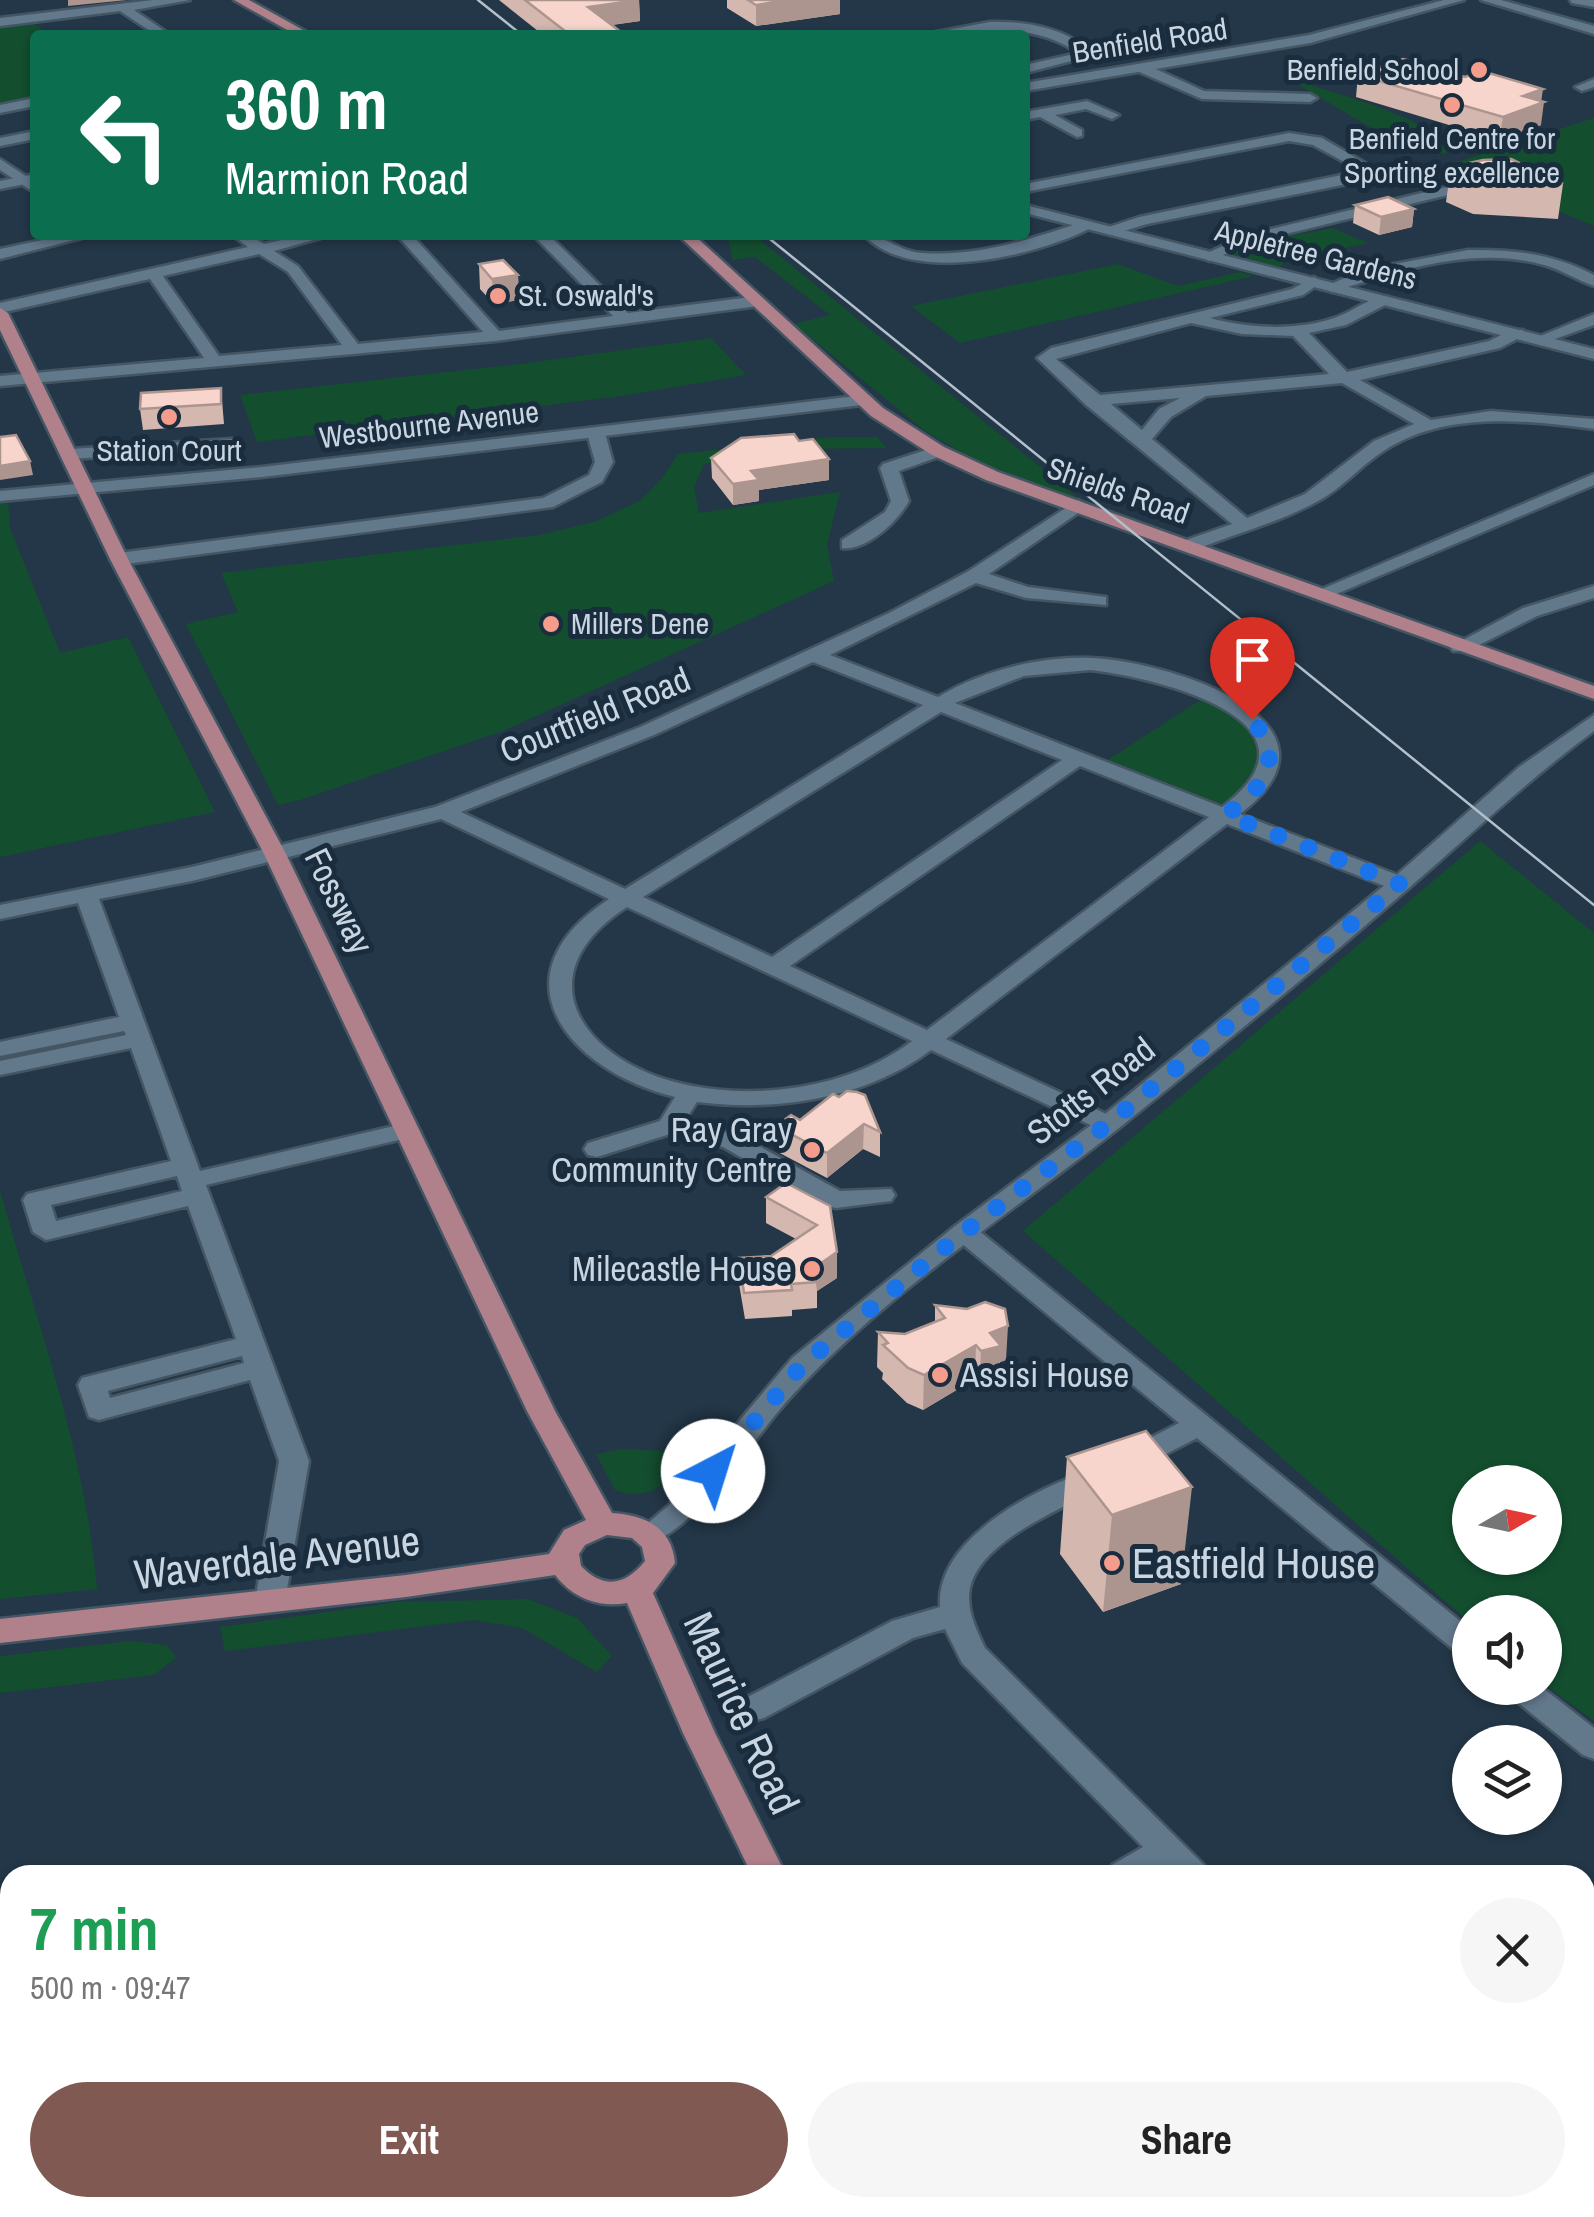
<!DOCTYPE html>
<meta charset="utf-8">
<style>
body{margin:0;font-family:"Archivo Narrow",sans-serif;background:#f6f6f6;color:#222;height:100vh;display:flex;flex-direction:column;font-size:38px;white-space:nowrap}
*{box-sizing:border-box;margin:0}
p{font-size:32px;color:#767676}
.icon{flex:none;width:55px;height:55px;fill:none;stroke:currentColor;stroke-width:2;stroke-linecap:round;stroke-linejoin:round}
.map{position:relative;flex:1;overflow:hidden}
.details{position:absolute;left:0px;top:1865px;width:1595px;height:352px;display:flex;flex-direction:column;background:#fff;border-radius:30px 30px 0 0;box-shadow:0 2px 8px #0004}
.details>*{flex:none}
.guide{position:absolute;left:30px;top:30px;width:1000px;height:210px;border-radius:10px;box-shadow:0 2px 8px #0004;background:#0b6e4f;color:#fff;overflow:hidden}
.needle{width:65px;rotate:81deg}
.buttons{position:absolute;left:1452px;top:1465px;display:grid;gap:20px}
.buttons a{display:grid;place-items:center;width:110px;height:110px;border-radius:50%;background:#fff;box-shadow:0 2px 8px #0004;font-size:50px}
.pin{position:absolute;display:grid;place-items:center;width:85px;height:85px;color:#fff;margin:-102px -42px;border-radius:50% 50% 50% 0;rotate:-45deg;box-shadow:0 0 10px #0007}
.pin .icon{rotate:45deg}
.me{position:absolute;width:110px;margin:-55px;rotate:40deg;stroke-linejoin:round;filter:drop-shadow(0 0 8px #0008)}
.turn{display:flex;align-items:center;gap:35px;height:210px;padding:0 30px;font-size:45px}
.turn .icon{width:130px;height:130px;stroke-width:2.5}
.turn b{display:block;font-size:70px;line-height:85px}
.round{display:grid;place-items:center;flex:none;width:105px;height:105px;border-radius:52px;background:#f6f6f6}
.head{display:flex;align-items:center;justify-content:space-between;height:170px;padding:0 30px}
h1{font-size:60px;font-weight:800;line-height:75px;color:#1e9e55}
.action{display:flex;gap:20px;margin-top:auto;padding:20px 30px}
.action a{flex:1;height:115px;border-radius:60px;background:#805952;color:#fff;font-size:40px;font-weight:800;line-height:115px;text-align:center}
.action a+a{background:#f6f6f6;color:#222}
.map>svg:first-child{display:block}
.green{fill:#134e2f;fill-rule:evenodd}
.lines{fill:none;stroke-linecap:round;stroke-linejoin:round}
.minor-casing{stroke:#445563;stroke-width:5}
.tertiary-casing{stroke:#445563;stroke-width:5}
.primary-casing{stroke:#445563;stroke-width:5}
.minor{fill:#62788b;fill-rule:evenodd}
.tertiary{fill:#62788b;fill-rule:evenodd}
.primary{fill:#b0808b;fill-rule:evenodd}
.tram{stroke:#b3c0cc;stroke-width:2.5}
.wall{fill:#d4b7af}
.shaded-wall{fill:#ad958f}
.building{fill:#f7d5cc;stroke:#ad958f;stroke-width:2.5}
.route{stroke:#1a73e8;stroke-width:18;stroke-dasharray:0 32.4}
.poi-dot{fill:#f49d8d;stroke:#192d3e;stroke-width:4}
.labels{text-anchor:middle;stroke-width:10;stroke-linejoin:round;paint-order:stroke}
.far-street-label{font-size:30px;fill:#c9d5e0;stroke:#192d3e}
.far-poi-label{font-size:30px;fill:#c9d5e0;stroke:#192d3e}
.street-label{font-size:35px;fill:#c9d5e0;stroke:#192d3e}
.poi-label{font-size:35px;fill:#c9d5e0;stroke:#192d3e;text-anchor:end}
.near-street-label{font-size:42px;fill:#c9d5e0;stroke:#192d3e}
.near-poi-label{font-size:42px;fill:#c9d5e0;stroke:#192d3e;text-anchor:start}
</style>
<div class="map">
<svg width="1594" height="2217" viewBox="0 0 1594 2217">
<rect width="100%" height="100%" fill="#233748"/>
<path class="green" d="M26 19 51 35H35V101L0 108V23Z
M1302 82C1340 95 1434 119 1453 152 1413 161 1333 103 1295 83Z
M1594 118V226L1447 165Z
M1332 228 1368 243 1288 261 1279 267 1227 254C1259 235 1297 236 1332 228Z
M715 235H754L1081 500 977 461 925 431 794 324 830 315 755 257 733 260 727 236Z
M1118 264 1178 286 1240 272 1254 276 960 343 911 306Z
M711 338 746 375 620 396 257 442 240 395 520 364Z
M831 437H877L887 448 801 449 704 464 694 487 699 513 840 492 827 545 834 581 503 731 300 800 278 805 186 624 238 612 221 573 539 535 597 521 641 500 662 478 678 454Z
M8 500 10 528 60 653 128 637 215 812 0 857V501Z
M1205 697C1222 706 1238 714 1249 729 1269 757 1252 806 1214 803 1186 801 1131 774 1103 763Z
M1480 841 1594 933V1721L1545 1685V1612H1470V1623L1023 1231ZM1470 1482H1545V1558H1470Z
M0 1190C36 1321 86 1453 97 1589L0 1599Z
M624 1449 665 1451 690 1458C667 1483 651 1502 615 1490L596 1454Z
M528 1599 577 1618 612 1656 597 1672 522 1628 473 1620 225 1651 220 1627 397 1602Z
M131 1641 167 1645 176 1658 154 1675 0 1693V1656Z
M0 2049 10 2052V2208H83L80 2217H0Z
M496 2208H615L618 2217H498Z"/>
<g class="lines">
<g class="minor-casing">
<path id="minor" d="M153 0H190L134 10 171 35H156L120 11 0 26V18Z
M1481 0H1501L1594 26V34Z
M1570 0H1594V7L1572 3Z
M990 22C1029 21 1067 28 1095 55L1025 73V65L1078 53C1027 18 977 35 920 35Z
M1137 65H1147L1204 91 1310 94 1317 98 1310 102 1202 99 1137 71Z
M1594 79V87L1582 91 1575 87Z
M35 98V106L0 113V105Z
M1087 101 1119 115 1112 119 1086 109 1055 115 1082 130V136L1077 137 1040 117 1025 120V112Z
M35 131V139L0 146V138Z
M1289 133 1322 138 1377 170 1362 181 1147 224 1111 235 1104 231 1106 228 1139 217 1361 171 1313 145 1289 141 1025 192V184Z
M0 159 35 182V193L0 170Z
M1472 181 1477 182V188L1256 241 1209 261 1201 256 1246 235Z
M1086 221 1093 225 1091 228C1036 256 911 286 864 235 886 235 899 252 923 253 980 257 1033 238 1086 221Z
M232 235H249L264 244 304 235H331L274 251 298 266 358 344 483 332 397 235H412L499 331 613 316 533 235H549L628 313 758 296 766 301 758 306 495 341 0 386V376L204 358 150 279 0 313V303L248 247ZM259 254 288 272 342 345 219 356 163 276Z
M1468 250C1513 249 1554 254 1594 275V286C1577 280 1562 270 1544 265 1473 245 1399 271 1332 292L1324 287 1363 270Z
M1314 277 1322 282 1303 295 1210 318C1250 329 1298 331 1337 317 1354 311 1372 295 1389 297V303L1346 325 1309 333 1347 372 1489 341 1511 330H1523V336L1500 348 1360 380 1431 420 1491 411 1594 419V429C1526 420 1445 411 1385 450 1361 465 1343 488 1318 501 1280 522 1237 533 1197 549H1183V541L1232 524 1086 405 1037 358 1051 348 1292 289ZM1191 323 1242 334 1293 336 1329 374 1100 395 1056 359ZM1342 383 1414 424 1374 441 1305 494 1247 518 1152 439 1171 417 1206 396ZM1180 398 1159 409 1142 430 1111 404Z
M1594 314V325L1541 344 1533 339Z
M596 428 605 433 613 462 602 482 553 507 119 565 110 559 119 553 543 498 589 475 595 462 587 433Z
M232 439 238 440V448L70 459 61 454 70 449Z
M938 446 947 451 944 455 899 471 909 501C898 521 867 551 842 548V540L885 512 891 501 880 468 883 464Z
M1594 474V485L1327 598H1313L1310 594Z
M1078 500 1087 505 1084 509 989 574 1028 587 1106 597V605L1026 598 976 583 830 655 938 697C983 670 1040 656 1092 658 1167 661 1362 721 1240 814L1408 879 1411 884 1408 889H1392L1227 824 946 1039 1117 1119 1121 1124 1117 1129H1099L931 1050C866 1099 775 1112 697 1102L684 1122 741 1136 840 1191 891 1189 895 1195 891 1201 836 1208 827 1206 723 1147 670 1134 597 1157 588 1155 584 1149 588 1143 660 1121 675 1097C568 1071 490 976 609 899L441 819 192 881 99 899 200 1171 407 1123 420 1131 416 1136 206 1185 309 1461 285 1601 281 1609 270 1612 259 1609 255 1601 279 1461 250 1380 99 1420 89 1417 78 1385 82 1378 236 1339 188 1206 46 1240 33 1232 23 1200 27 1194 171 1161 131 1048 0 1075V1061L126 1035 124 1031 0 1056V1042L119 1017 78 903 0 919V905L192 867 435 807 640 727 889 613 967 572ZM813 662 923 705 625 889 461 812 654 735ZM1090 670C1155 677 1337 721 1222 807L955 703 1024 676ZM941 712 1062 760 772 957 643 897ZM1080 766 1209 817 927 1030 790 966ZM627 907 912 1041C850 1088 758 1101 683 1084 584 1062 521 976 627 907ZM177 1176 182 1191 56 1221 51 1205ZM242 1356 244 1363 110 1398 108 1391Z
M1594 586V598L1537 616 1467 651H1453L1450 647 1523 608Z
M964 1224 973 1226 1470 1629V1658L1459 1654 1197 1438 1139 1468H1119L1114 1461 1119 1454 1179 1423 955 1238 951 1232Z
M1094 1470 1104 1473 1109 1480 1104 1487C1064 1508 981 1539 970 1588 966 1609 976 1629 985 1648L1204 1865 1209 1875H1170L1163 1868 1152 1875H1107L1112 1865 1143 1847 962 1663 945 1629 913 1638 764 1718 753 1721 742 1718 737 1709 742 1700 892 1621 940 1607C935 1539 1037 1486 1094 1470Z
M1506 1688H1543L1594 1728V1759L1583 1755 1511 1697Z
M1594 1922V1951L1585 1954V1925Z
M1585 2200 1589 2208 1585 2217H1407L1403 2208H1585Z"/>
</g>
<g class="tertiary-casing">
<path id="tertiary" d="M1444 0H1464L1310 43 1025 91V83L1309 35Z
M35 174V182L0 189V181Z
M1025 205 1594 349V359L1025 213Z
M66 235H93L0 259V249Z
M864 395 870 396V404L262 477 0 501V491L262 467Z
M1594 715V731C1529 779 1471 834 1410 887 1315 970 1217 1049 1119 1128 1007 1217 868 1304 777 1413 753 1442 677 1553 639 1542L635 1534 668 1506 792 1358 955 1226 1099 1119 1392 879 1519 767Z"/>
</g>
<g class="primary-casing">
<path id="primary" d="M234 0H249L312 35H296Z
M678 235H694L883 408 944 447 998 472 1594 686V699L986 480 932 455 871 416Z
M0 308 8 313 128 559 286 854 555 1411 612 1513C644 1515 672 1527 675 1563L653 1593 715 1733 786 1875H752L683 1733 627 1603C598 1608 573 1598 555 1575L406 1597 0 1643V1619L406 1575 549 1554 564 1530 586 1520 527 1411 264 854 110 559 0 330ZM607 1535 632 1538 642 1547 645 1561C626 1585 604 1590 581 1566L579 1554 585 1545Z
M913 2208H952L956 2217H917Z"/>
</g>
<use href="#minor" class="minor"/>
<use href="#tertiary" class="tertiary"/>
<use href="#primary" class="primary"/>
<path class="tram" d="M478 0 522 35
M765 235 1594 905"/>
</g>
<path class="wall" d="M499 0H639L640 21 612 25 625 35H543Z
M727 0H840V14L756 26 727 8Z
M1358 75 1541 101V125L1499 140 1356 97Z
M1451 167 1563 184 1558 219 1473 214 1446 202Z
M1355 205 1414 209 1412 227 1379 235 1353 223Z
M479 264 518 275 519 300 494 304 480 289Z
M221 388 224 424 143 430 140 409Z
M799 441 829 459V480L759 490V501L733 505 712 478 711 458Z
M833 1094 880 1132V1157L863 1149 827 1178 776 1151V1126L800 1120Z
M766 1197 830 1206 837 1278 817 1291V1308L792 1310V1316L745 1319 739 1284V1258L771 1256 796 1239 766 1223Z
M935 1305 1006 1360 1000 1362 999 1380 979 1385 975 1379 923 1410 907 1403 882 1379 883 1373 877 1367 878 1332 905 1334 935 1322Z
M1067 1457 1181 1584 1103 1612 1060 1554Z"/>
<path class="shaded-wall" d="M68 0H127L68 6Z
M639 0 640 21 589 28 588 7Z
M789 0H840V14L756 26V5Z
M1543 89 1541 103 1544 102 1541 125 1499 140 1503 117 1523 96Z
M1414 209 1412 227 1379 235 1381 217Z
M518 275 519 300 494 304 492 279Z
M829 459V480L759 490V501L733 505V484L751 471Z
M30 461 33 475 0 480V466Z
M864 1124 863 1149 827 1178V1153Z
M837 1252V1278L817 1291 814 1268Z
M1008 1326 1006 1360 1000 1362 999 1380 979 1385 981 1351 990 1333Z
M976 1345 975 1379 923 1410 924 1375Z
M1192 1487 1181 1584 1103 1612 1112 1515Z"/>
<path class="building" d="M525 0H639L588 7 625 35H570Z
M748 0H789L756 5Z
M1403 59 1465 77 1482 71 1543 89 1523 96 1544 102 1503 117 1358 75Z
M1511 159 1563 184 1478 179 1451 167 1483 160Z
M1388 197 1414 209 1381 217 1355 205Z
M503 260 518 275 492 279 479 264Z
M221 388V404L140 409 141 393Z
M794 434 799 441 813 439 829 459 751 471 759 480 733 484 711 458 741 438Z
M16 435 30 461 0 466V437Z
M847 1091 857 1092 865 1095 880 1132 864 1124 827 1153 776 1126 791 1115 800 1120 833 1094 839 1097Z
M786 1183 830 1206 837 1252 814 1268 817 1282 791 1284 792 1290 744 1293 739 1258 771 1256 817 1225 766 1197Z
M985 1302 1005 1309 1008 1326 990 1333 1001 1346 981 1351 976 1345 924 1375 908 1368 883 1345 888 1343 878 1332 905 1334 945 1318 935 1305 967 1309Z
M1146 1431 1192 1487 1112 1515 1067 1457Z"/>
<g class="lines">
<path class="route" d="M713 1471 802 1365 964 1232 1108 1124 1400 884 1226 815C1263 786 1287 764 1252 719"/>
</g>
<g class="poi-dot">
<circle cx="1479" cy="70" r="10"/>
<circle cx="1452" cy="105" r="10"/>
<circle cx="498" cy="296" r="10"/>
<circle cx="169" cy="417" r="10"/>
<circle cx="551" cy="624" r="10"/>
<circle cx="812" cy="1150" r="10"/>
<circle cx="812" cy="1269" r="10"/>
<circle cx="940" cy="1375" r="10"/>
<circle cx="1112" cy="1563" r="10"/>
</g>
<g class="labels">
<g class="far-street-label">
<text transform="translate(1150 41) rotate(-9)" y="10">Benfield Road</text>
<text transform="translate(1316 255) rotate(14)" y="10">Appletree Gardens</text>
<text transform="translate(429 425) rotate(-7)" y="10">Westbourne Avenue</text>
<text transform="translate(1118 491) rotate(19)" y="10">Shields Road</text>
</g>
<g class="far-poi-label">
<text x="1459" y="80" text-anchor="end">Benfield School</text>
<text x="1452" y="149">Benfield Centre for<tspan x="1452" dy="34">Sporting excellence</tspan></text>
<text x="518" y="306" text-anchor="start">St. Oswald's</text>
<text x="169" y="461">Station Court</text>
<text x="571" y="634" text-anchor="start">Millers Dene</text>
</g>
<g class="street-label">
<text transform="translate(595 715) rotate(-22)" y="12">Courtfield Road</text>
<text transform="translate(339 901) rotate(64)" y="12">Fossway</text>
<text transform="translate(1091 1091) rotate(-38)" y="12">Stotts Road</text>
</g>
<g class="poi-label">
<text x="792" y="1142">Ray Gray<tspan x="792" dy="40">Community Centre</tspan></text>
<text x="792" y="1281">Milecastle House</text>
<text x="960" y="1387" text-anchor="start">Assisi House</text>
</g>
<g class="near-street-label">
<text transform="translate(277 1557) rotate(-7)" y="15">Waverdale Avenue</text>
<text transform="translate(742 1713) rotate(65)" y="15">Maurice Road</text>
</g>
<g class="near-poi-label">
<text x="1132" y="1578">Eastfield House</text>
</g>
</g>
</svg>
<div class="buttons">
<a><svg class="needle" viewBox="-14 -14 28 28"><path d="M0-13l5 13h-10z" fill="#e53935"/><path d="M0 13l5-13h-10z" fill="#767676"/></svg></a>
<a><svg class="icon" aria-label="sound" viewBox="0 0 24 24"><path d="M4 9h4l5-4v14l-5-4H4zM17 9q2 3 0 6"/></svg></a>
<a><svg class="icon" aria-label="layers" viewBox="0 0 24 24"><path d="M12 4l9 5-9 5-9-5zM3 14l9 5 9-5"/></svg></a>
</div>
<div class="pin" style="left:1252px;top:719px;background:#d93025"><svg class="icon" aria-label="arrive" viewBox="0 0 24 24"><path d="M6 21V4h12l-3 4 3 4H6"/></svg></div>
<svg class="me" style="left:713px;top:1471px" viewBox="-20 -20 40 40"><circle r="19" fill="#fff"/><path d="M0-13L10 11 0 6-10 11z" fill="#1a73e8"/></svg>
<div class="guide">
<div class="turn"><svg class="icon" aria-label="left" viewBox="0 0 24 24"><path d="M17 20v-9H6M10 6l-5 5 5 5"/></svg><div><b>360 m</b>Marmion Road</div></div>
</div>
<section class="details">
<div class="head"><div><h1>7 min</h1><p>500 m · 09:47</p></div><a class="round"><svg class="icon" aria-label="close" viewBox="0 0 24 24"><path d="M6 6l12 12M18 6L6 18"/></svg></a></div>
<div class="action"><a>Exit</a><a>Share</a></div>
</section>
</div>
